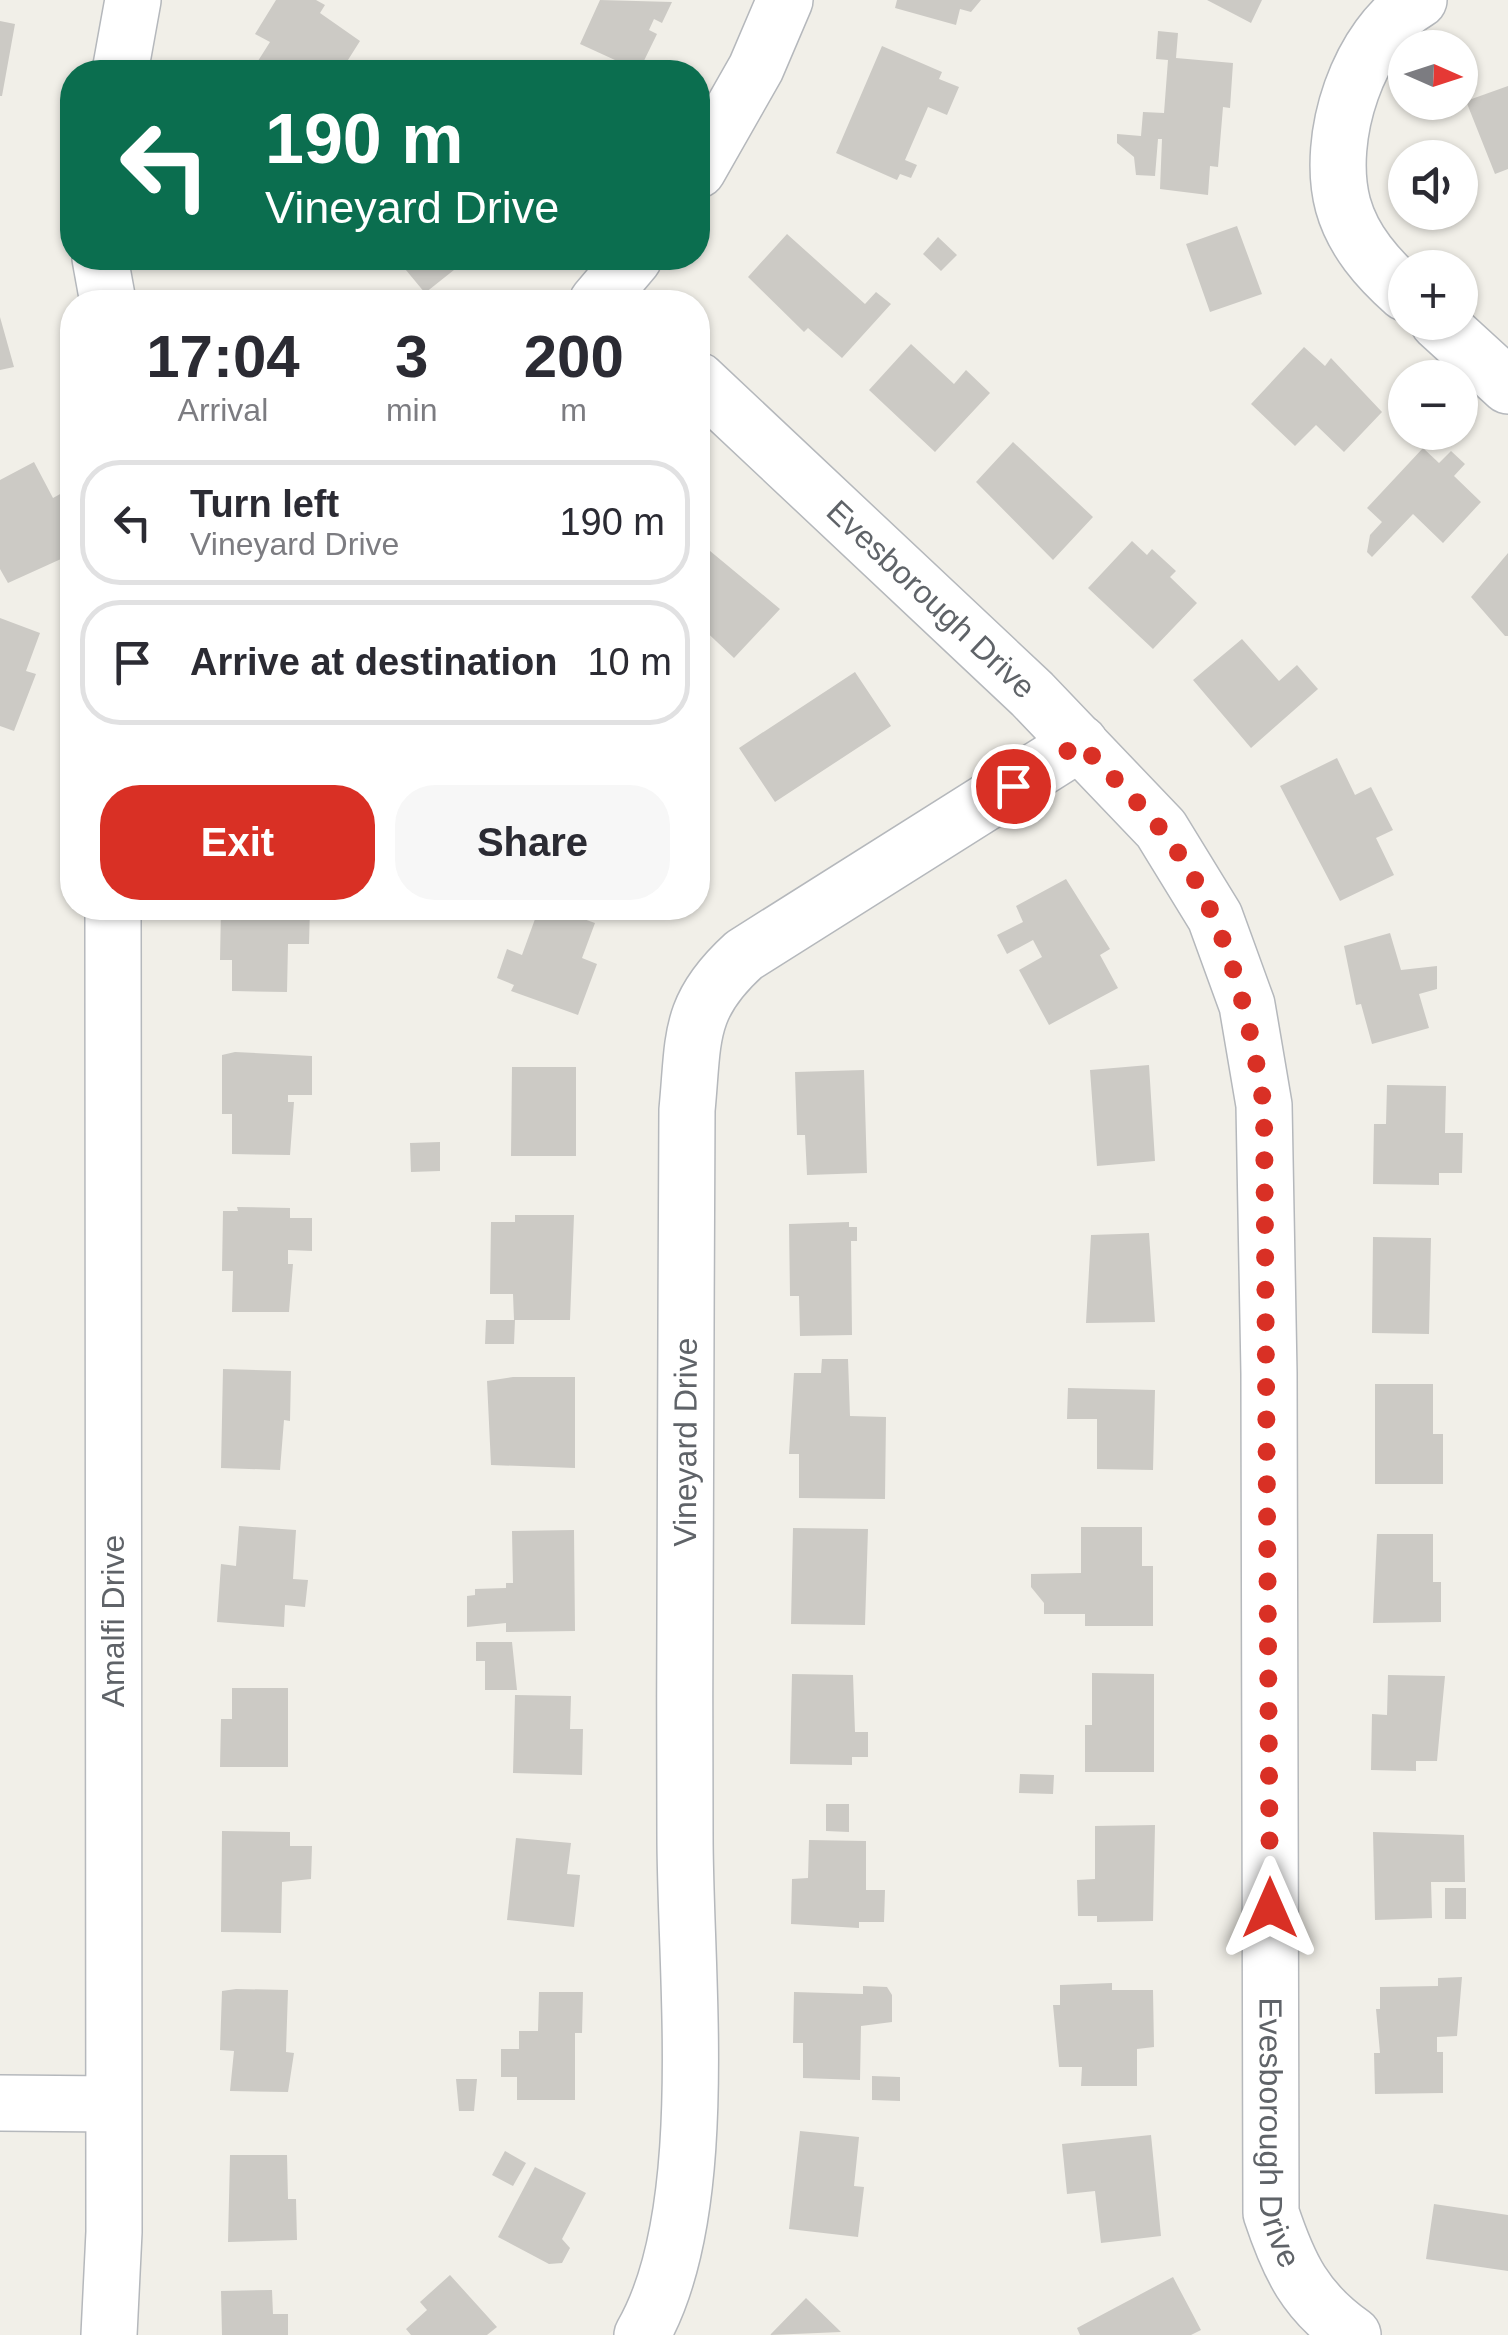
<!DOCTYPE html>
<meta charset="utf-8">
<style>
body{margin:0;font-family:Helvetica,sans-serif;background:#f7f7f7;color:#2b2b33;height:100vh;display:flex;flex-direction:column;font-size:38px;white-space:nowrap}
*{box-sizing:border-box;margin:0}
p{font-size:32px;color:#7c7c81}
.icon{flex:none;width:55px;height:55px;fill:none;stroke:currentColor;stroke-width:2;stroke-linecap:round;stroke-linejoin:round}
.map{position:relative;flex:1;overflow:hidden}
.panel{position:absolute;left:60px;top:290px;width:650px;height:630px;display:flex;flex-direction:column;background:#fff;border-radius:40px;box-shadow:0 2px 8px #0004}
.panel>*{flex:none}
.hud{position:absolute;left:60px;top:60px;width:650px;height:210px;border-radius:40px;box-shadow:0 2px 8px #0004;background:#0b6e4f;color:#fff;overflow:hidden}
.needle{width:65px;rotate:93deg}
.controls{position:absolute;left:1388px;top:30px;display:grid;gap:20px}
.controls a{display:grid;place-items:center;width:90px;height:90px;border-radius:50%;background:#fff;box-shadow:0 2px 8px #0004;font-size:50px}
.pin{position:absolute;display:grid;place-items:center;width:85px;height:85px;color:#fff;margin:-42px;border:5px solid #fff;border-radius:50%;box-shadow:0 2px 10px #0007}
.me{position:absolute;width:110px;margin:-55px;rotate:0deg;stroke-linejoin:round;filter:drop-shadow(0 0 8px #0008)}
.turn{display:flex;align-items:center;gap:35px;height:210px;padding:0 40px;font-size:45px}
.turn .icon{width:130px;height:130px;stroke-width:2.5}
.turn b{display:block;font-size:70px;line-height:85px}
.eta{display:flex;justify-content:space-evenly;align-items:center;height:170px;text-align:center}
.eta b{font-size:60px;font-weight:700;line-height:70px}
.button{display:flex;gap:20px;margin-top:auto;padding:20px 40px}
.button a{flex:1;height:115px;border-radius:40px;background:#d93025;color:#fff;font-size:40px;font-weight:700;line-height:115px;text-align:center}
.button a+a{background:#f7f7f7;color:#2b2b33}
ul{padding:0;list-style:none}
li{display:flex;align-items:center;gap:30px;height:125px;margin:0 20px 15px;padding:0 20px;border:5px solid #e1e1e2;border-radius:40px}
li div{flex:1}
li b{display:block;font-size:38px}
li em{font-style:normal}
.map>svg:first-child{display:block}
.building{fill:#cccac5}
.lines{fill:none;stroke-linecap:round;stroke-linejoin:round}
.minor-casing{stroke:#b5b8bc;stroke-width:58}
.minor{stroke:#fff;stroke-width:55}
.route{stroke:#d93025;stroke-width:18;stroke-dasharray:0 32.4}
.labels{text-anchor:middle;stroke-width:8;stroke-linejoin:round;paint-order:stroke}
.street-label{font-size:32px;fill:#5f6368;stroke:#fff}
</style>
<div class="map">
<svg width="1508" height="2335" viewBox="0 0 1508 2335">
<rect width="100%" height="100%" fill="#f1efe8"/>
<path class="building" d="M276 0H316L325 5 320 13 360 41 341 71 325 61 318 72H251L270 42 255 34Z
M600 0 672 2 662 23 654 19 649 30 657 34 639 71 580 44Z
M897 0H981L971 12 960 9 956 25 895 8Z
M1207 0H1262L1251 23Z
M0 21 15 24 2 96H0Z
M1158 31 1178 33 1176 58 1233 63 1230 108 1223 107 1218 167 1210 166 1208 195 1160 189 1162 139H1158L1155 176 1136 175 1134 157 1117 143V134L1141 136 1143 112 1164 113 1168 60 1156 59Z
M882 46 942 72 939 79 959 87 947 115 928 107 905 160 917 165 911 178 900 174 897 180 836 153Z
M1508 86V169L1495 174 1466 101Z
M1237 226 1262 294 1210 312 1186 244Z
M787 234 865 304 876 292 891 304 842 358 808 328 804 332 748 277Z
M938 237 957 255 941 271 923 254Z
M396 258H469L425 293Z
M0 317 14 367 0 370Z
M911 344 954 384 966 370 990 393 935 452 869 390Z
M1304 347 1325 366 1331 358 1382 412 1344 452 1316 425 1295 446 1251 404Z
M1013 442 1093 517 1053 560 976 482Z
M1423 448 1439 463 1451 451 1465 464 1454 476 1481 502 1443 543 1413 514 1372 557 1367 552 1370 535 1382 522 1367 508Z
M34 462 53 498 62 493 72 513V554L8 583 0 569V480Z
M698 541 780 609 734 658 698 624Z
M1132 541 1147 555 1152 549 1176 571 1170 577 1197 603 1153 649 1088 588Z
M1508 553V636H1505L1471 597Z
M0 618 40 633 26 671 36 674 14 731 0 726Z
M1242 639 1279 681 1297 665 1318 689 1251 748 1193 680Z
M855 672 891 726 775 802 739 748Z
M1337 758 1355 795 1371 787 1393 830 1376 838 1394 875 1340 901 1280 786Z
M1066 879 1110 949 1100 955 1118 988 1049 1025 1019 970 1042 957 1033 940 1007 954 997 935 1023 922 1016 906Z
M221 908H310L309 944H288L287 992 232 991V960H220Z
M539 908H553L595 923 582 958 597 964 578 1015 511 991 514 985 497 978 507 949 522 955Z
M1390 933 1401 970 1437 966V989L1419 994 1429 1028 1372 1044 1361 1004 1356 1005 1344 946Z
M235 1052 312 1056V1095H288V1102H294L290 1155 232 1154V1114H222V1055Z
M1149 1065 1155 1161 1097 1166 1090 1070Z
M512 1067H576V1156H511Z
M864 1070 867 1173 807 1175 805 1135H797L795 1072Z
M1387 1085 1446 1086 1445 1133H1463L1462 1173H1439V1185L1373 1184 1374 1124H1386Z
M440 1142V1171L411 1172 410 1143Z
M237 1207 290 1208V1218H312V1251L288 1250V1264H293L289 1312H232L233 1271H222L223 1211H238Z
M515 1215H574L570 1320H514L513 1294H490L491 1222H515Z
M849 1222V1227H857V1241H851L852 1335 800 1336 799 1296H790L789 1224Z
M1149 1233 1155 1322 1086 1323 1091 1235Z
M1373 1237 1431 1238 1429 1334 1372 1333Z
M486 1320H515L514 1344H485Z
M822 1359H848L850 1416 886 1417 885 1499 799 1498V1454H789L794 1373H821Z
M223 1369 291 1371 290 1421 284 1420 280 1470 221 1468Z
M513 1377H575V1468L491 1465 487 1381Z
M1375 1384H1433V1434H1443V1484H1375Z
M1068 1388 1155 1390 1153 1470 1097 1469V1419H1067Z
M239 1526 296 1530 293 1579 308 1580 305 1607 285 1605 284 1627 217 1622 221 1564 236 1566Z
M1081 1527H1142V1566H1153V1626H1085V1614H1044V1603L1031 1587V1574L1081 1573Z
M793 1528 868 1529 865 1625 791 1624Z
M574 1530 575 1631 506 1632V1623L467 1627V1596L475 1595V1589L506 1588V1583H513L512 1531Z
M1377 1534H1433V1582H1441V1622L1373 1623Z
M476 1642H512L517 1690H485V1661H476Z
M1092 1673 1154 1674V1772H1085V1725H1092Z
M792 1674 853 1675 855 1732H868V1757H852V1765L790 1764Z
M1388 1675 1445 1676 1437 1761H1416V1771L1371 1770 1372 1714 1387 1715Z
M232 1688H288V1767H220L221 1719H232Z
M515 1695 571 1696 570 1729H583L582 1775 513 1773Z
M1020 1774 1054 1775 1053 1794 1019 1793Z
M826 1804H849V1832L826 1831Z
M1155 1825 1153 1921 1097 1922V1916H1078L1077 1880 1095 1879V1826Z
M222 1831 290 1832V1846H312L311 1879 282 1882 281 1933 221 1932Z
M1373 1832 1464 1835 1465 1882H1431L1432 1918 1375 1920Z
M516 1838 571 1843 567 1874 580 1875 574 1927 507 1920Z
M809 1840 866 1841V1890H885L884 1922H859V1928L791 1924 792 1879 808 1878Z
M1445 1888H1466V1919H1445Z
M1462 1977 1457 2036 1437 2037V2052H1443V2093L1375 2094 1374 2053H1380L1376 2009H1380V1987L1438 1986V1978Z
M1112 1983V1990H1153L1154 2047 1137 2049V2086H1081L1082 2067H1059L1053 2005H1060V1985Z
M863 1986 887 1987 892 1995V2022L861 2026 860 2080 803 2078V2043H793L794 1992 863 1994Z
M236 1989 288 1990 286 2052 294 2053 288 2092 230 2091 234 2051 220 2050 222 1991Z
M539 1992H583L582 2033H575V2100H517V2077H501V2049H519V2031H538Z
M872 2076 900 2077V2101L872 2100Z
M456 2079H477L474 2111H459Z
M800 2131 859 2137 854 2186 864 2187 858 2237 789 2229Z
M1151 2135 1161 2236 1101 2243 1095 2191 1067 2194 1062 2144Z
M505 2151 526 2163 513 2186 492 2175Z
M230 2155H287L288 2199H296L297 2240 228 2242Z
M535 2167 586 2193 562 2239 570 2248 562 2263 549 2264 498 2237Z
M1434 2204 1508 2215V2271L1426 2259Z
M450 2275 497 2327 487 2335H411L406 2329 427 2310 420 2302Z
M1173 2277 1201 2330 1191 2335H1080L1077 2328Z
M272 2290 273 2314H288V2335H222L221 2291Z
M806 2298 841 2332 770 2335Z"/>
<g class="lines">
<g class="minor-casing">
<g id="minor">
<path d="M120 72 133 0"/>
<path d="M698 170 756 68 785 0"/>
<path d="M100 258 108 302"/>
<path d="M1405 293C1378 269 1353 241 1343 205 1325 138 1358 35 1419 0"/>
<path d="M597 302 634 258"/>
<path d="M1438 322 1508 386"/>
<path id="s1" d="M698 380 1032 694 1161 829 1215 917 1247 1005 1264 1105 1269 1373 1271 2213C1289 2267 1305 2301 1353 2335"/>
<path d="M0 2103 113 2104"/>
<path d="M109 2335 114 2232 113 908"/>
<path id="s2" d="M642 2335C713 2212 685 1977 685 1836 684 1594 686 1352 687 1110 694 1038 687 1007 744 955L1080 743"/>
</g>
</g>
<use href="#minor" class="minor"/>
</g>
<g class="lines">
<path class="route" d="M1013 786 1080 743C1106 771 1135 798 1159 827 1225 908 1247 1006 1264 1106L1270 1908"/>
</g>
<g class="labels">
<g class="street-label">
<text dy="11" stroke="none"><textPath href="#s1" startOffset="320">Evesborough Drive</textPath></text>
<text dy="11" stroke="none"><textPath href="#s2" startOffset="900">Vineyard Drive</textPath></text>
<text transform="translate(113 1621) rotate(-90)" y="11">Amalfi Drive</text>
<text dy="11" stroke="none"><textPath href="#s1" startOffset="1972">Evesborough Drive</textPath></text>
</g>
</g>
</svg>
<div class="controls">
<a><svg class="needle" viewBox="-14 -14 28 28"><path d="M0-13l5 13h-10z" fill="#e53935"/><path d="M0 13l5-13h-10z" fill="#7c7c81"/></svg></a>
<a><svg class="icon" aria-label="sound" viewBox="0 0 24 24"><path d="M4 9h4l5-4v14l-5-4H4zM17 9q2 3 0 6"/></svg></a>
<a>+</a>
<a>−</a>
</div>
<div class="pin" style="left:1013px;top:786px;background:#d93025"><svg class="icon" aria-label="arrive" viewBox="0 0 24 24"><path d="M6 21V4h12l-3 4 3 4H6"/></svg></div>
<svg class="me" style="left:1270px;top:1908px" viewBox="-20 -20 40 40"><path d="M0-17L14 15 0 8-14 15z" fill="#d93025" stroke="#fff" stroke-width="4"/></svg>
<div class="hud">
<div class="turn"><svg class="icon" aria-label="left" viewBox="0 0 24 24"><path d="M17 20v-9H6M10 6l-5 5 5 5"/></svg><div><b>190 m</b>Vineyard Drive</div></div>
</div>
<section class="panel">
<div class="eta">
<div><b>17:04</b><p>Arrival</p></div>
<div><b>3</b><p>min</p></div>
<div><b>200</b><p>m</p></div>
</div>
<ul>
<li><svg class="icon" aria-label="left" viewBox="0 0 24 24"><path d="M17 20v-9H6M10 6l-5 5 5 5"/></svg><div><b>Turn left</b><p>Vineyard Drive</p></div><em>190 m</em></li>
<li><svg class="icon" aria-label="arrive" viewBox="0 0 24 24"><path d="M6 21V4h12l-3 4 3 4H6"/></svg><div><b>Arrive at destination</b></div><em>10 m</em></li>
</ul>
<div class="button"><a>Exit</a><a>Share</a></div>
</section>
</div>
